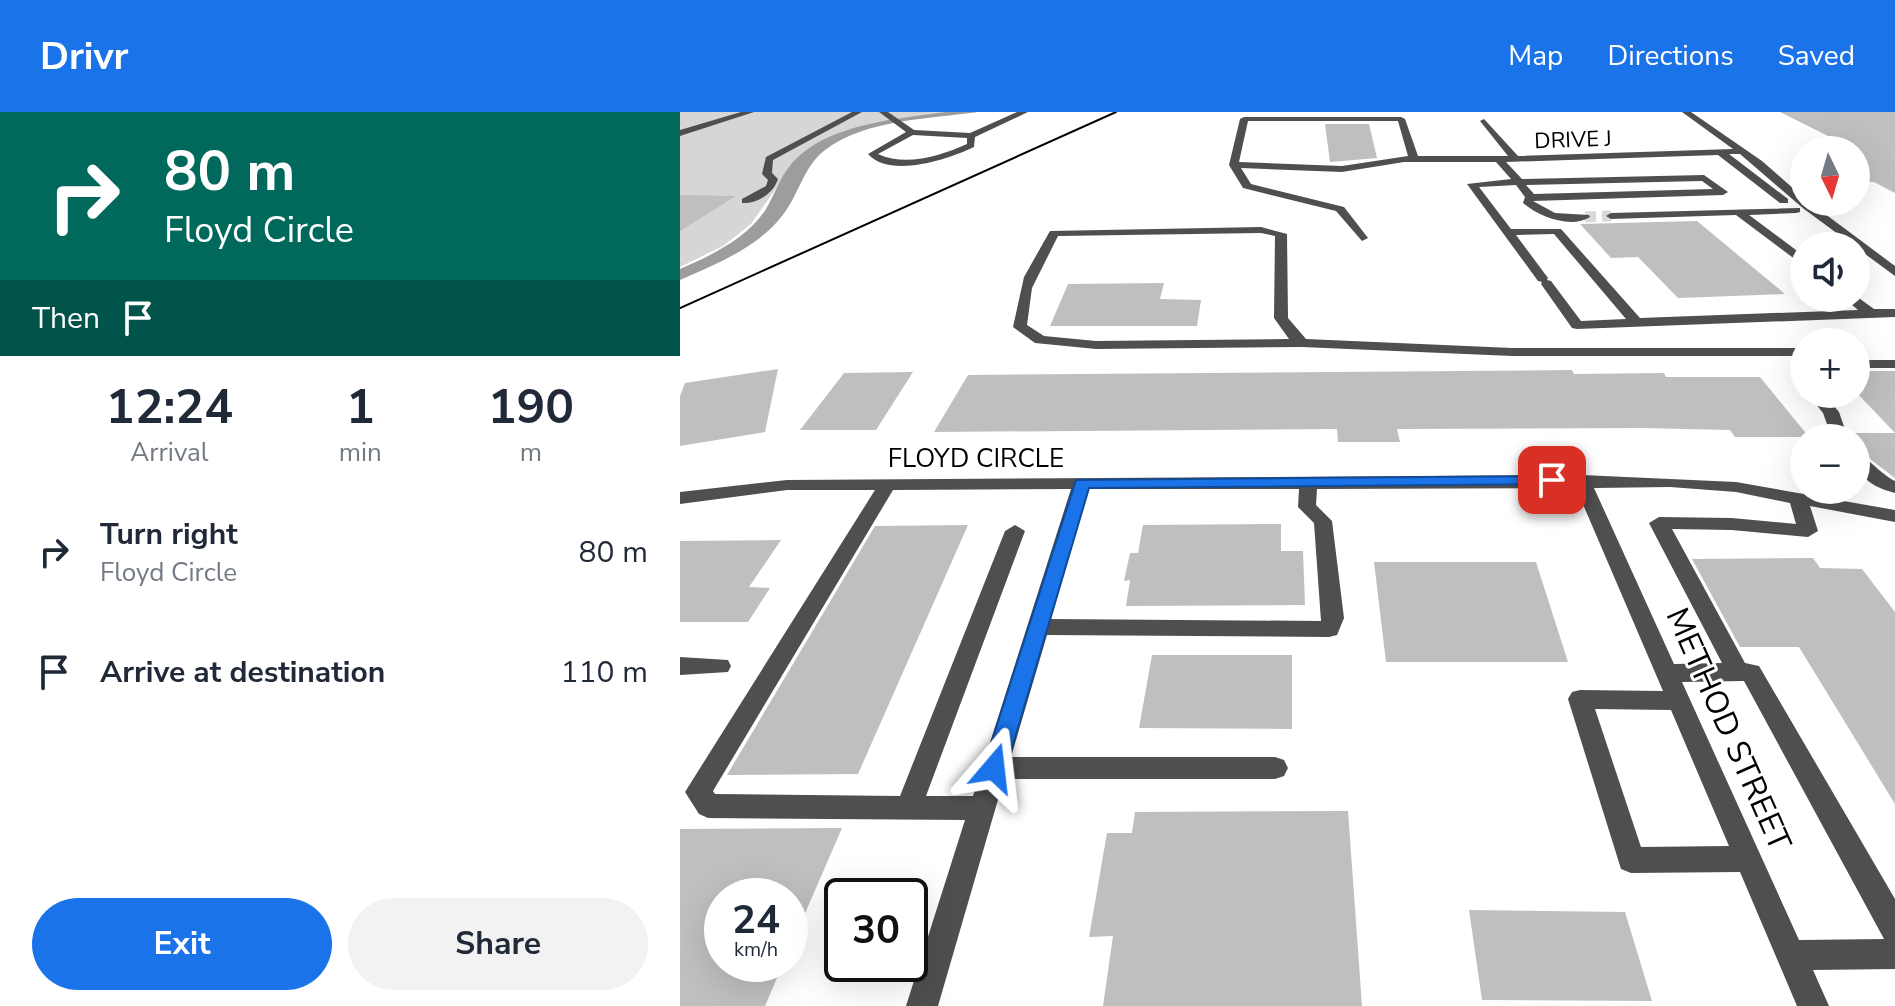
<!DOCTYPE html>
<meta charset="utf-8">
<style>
body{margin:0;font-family:"Nunito Sans",sans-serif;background:#f2f2f3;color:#1f2937;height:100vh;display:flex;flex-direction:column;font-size:30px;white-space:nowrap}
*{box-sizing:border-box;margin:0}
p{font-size:26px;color:#747a83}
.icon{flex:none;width:44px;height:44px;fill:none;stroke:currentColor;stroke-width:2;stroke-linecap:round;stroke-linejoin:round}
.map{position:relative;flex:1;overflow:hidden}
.drawer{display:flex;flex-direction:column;background:#fff;width:680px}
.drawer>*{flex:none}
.banner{background:#00695c;color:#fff;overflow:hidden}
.needle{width:52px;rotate:175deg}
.fabs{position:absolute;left:1110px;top:24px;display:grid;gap:16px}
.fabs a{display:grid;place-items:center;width:80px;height:80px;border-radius:50%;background:#fff;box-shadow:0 8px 32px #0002;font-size:40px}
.speed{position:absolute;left:24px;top:766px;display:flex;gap:16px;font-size:40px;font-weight:700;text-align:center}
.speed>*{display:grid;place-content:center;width:104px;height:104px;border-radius:50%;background:#fff;box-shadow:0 8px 32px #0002;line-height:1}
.speed small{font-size:20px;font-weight:400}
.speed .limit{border:4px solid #111;border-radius:12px;background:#fff;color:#111}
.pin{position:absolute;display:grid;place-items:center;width:68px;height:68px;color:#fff;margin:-34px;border-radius:16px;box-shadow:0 4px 12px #0006}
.me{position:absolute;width:88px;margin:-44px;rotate:17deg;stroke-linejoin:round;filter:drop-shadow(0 0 6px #0008)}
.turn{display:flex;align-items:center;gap:28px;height:168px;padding:0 32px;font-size:36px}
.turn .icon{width:104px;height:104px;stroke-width:2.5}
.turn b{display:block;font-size:56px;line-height:68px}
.then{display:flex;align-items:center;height:76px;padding:0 32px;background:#0003;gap:16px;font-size:30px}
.eta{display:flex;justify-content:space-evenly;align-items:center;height:136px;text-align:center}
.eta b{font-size:48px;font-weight:700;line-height:56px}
.cta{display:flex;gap:16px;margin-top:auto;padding:16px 32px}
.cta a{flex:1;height:92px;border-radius:48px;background:#1a73e8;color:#fff;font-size:32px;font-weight:700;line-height:92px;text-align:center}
.cta a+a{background:#f2f2f3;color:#1f2937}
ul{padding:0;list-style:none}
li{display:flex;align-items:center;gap:24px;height:120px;padding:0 32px}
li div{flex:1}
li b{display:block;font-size:30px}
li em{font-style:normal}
header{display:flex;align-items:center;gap:48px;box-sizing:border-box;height:112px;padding:0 40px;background:#1a73e8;color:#fff}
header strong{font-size:38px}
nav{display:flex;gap:44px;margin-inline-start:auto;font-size:28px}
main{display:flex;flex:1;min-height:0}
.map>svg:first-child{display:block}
.green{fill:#d6d6d6}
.water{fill:#9d9d9d}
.building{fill:#bfbfbf}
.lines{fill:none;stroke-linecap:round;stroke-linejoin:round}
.minor-tunnel{stroke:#d9d9d9;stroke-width:11;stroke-dasharray:11 6;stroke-linecap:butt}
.minor{fill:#4f4f4f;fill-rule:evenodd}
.tram{stroke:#000;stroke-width:2}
.route{fill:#1a73e8;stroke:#114b97;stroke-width:2}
.labels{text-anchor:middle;stroke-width:6;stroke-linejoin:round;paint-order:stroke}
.far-street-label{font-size:22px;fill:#000;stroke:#fff}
.street-label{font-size:26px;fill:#000;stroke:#fff}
.near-street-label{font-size:32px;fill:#000;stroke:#fff}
</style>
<header>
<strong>Drivr</strong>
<nav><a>Map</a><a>Directions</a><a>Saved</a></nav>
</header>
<main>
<section class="drawer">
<div class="banner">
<div class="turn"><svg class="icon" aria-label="right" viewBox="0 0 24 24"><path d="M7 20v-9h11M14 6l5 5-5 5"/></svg><div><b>80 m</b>Floyd Circle</div></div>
<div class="then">Then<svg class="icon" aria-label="arrive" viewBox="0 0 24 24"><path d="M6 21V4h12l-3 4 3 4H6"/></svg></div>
</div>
<div class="eta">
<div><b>12:24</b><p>Arrival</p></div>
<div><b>1</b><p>min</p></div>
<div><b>190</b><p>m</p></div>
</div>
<ul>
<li><svg class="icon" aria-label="right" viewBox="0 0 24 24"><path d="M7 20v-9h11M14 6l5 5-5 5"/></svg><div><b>Turn right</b><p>Floyd Circle</p></div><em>80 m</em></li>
<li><svg class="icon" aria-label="arrive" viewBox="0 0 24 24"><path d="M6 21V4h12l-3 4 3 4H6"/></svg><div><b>Arrive at destination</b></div><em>110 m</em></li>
</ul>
<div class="cta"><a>Exit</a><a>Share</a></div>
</section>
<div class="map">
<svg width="1215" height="894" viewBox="0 0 1215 894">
<rect width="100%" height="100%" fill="#fff"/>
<path class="green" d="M0 0H265L197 11 116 48 71 112 43 134 0 155Z"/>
<path class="water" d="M265 0H298C250 7 186 7 145 38 123 55 119 83 102 104 77 136 36 152 0 168V157C30 144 68 126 86 97 96 80 102 59 118 45 155 11 218 7 265 0Z"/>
<path class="building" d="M1100 0H1215V81L1194 70H1176V38Z
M645 12H689L697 46 650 50Z
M0 83 56 84 0 119Z
M1017 109 1105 182 998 186 958 145 931 146 900 112Z
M484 171 480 187 521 188 517 214H370L388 172Z
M98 257 85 320 0 334V284L5 271Z
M892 258 894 262 984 261 986 265H1080L1129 325H1055L1050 318 962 316 717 317 720 330H658L657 317 254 320 288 263Z
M1176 259H1215V366L1181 340 1176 326H1171L1170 321H1215L1176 280Z
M233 260 196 318H120L164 261Z
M601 412V439H623L625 493 446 494 450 468 444 469 450 441H458L463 413Z
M288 413 178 662 47 663 195 414Z
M101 428 69 475 90 476 68 510H0V429Z
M1133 446 1140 456 1182 457 1215 500V692L1119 535H1060L1012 447Z
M694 450H856L888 550H706Z
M472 543H612V617L459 616Z
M668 699 682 894H423L433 824 409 825 427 721H452L455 700Z
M162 716 110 836V784H42V852H103L85 894H0V717Z
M789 798 945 800 972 889 802 888Z"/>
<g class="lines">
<path class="minor-tunnel" d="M905 105 931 104"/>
<path class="minor" d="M61 0H74L0 24V18Z
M172 0H182L93 48 92 61 98 67C94 81 77 92 62 91V87L86 74 88 68 82 62 86 45Z
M199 0H208L234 18 290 21 337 0H348L295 25 294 35C269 47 210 67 188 42L226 20ZM233 23 287 26V32C260 44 226 55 198 42Z
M1002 0H1011L1082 49 1124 86V90H1129L1215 154V164L1124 97 1060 42H1049L1108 87V91H1100L1038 43 826 50 842 67 1024 63 1048 80 1043 83 853 89 875 101 909 103 910 105C891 117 859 105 843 91L845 85 836 73 799 75 831 117H881L960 206 1178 198 1164 186 1176 184 1194 197H1215V205L897 217 892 216 861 172 862 170 858 169 787 72 831 67 816 50H724L662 60 561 56 571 72 664 95 688 126 682 129 656 99 563 76 549 53 560 7 564 5H721L725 7 738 44H828L800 9 804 7 838 44 1053 37ZM568 9H718L728 44 662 54 559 50ZM1022 69 1033 77 854 82 846 73ZM874 122 946 207 901 209 871 169 867 168 868 166 836 123Z
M1120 96V100L1116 101 1069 103 1124 144V154L1056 103 931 107 926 104 931 101Z
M581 115 607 122 608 206 626 227 832 236H1124V244H832L622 235 416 237 355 231 333 215 344 165 370 119ZM581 121 595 124 594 206 609 227 416 229 364 224 347 213 352 176 378 124Z
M1176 248H1215V256H1176Z
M1128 282H1144L1159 300 1168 326H1152L1143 301Z
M1176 341C1188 345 1199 361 1215 369V381C1192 375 1176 365 1176 341Z
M902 363 1056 370 1215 398V410L1130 394 1138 419 1128 425 1052 418 992 417 1065 551 1079 554 1215 787V857L1133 858 1149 894H1117L1060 760 951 761 941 757 888 587 892 580 900 578 983 579 896 376 637 377 636 393 652 409 664 506 657 523 649 525 367 523 331 645H595L604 648 608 656 604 664 595 667H324L258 894H226L285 708 28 706 19 702 5 680 195 378H107L0 392V380L107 368ZM990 375 1056 380 1110 391 1116 412 1052 406 979 405 969 411 1042 551 994 552 914 376ZM391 377 293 684H246L345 419 335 413 325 419 220 684 35 682 33 679 213 378ZM409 377H619L618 395 634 411 641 509 371 507ZM1064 569 1204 827H1205L1119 828 1002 570ZM915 597 991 598 1049 734 961 735Z
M0 545 48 548 51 554 48 560 0 563Z"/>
<path class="tram" d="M0 196 436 0"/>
</g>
<path class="route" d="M872 364 878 365V372L409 376 326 656 322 663 314 666 306 663 303 656 396 368Z"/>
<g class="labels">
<g class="far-street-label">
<text transform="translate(893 27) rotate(-2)" y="8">DRIVE J</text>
</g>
<g class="street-label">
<text x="296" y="355">FLOYD CIRCLE</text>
</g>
<g class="near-street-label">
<text transform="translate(1049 617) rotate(66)" y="11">METHOD STREET</text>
</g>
</g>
</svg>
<div class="fabs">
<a><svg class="needle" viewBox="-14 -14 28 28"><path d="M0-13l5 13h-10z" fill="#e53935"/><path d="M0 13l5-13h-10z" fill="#747a83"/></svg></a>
<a><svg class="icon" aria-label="sound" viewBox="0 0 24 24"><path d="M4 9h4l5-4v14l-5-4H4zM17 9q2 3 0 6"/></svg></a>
<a>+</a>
<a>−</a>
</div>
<div class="speed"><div>24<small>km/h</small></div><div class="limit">30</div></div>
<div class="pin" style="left:872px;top:368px;background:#d93025"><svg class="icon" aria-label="arrive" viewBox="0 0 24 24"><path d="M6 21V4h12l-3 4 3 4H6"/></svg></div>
<svg class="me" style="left:314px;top:656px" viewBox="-20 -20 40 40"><path d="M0-17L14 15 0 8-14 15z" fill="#1a73e8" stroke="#fff" stroke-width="4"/></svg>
</div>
</main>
